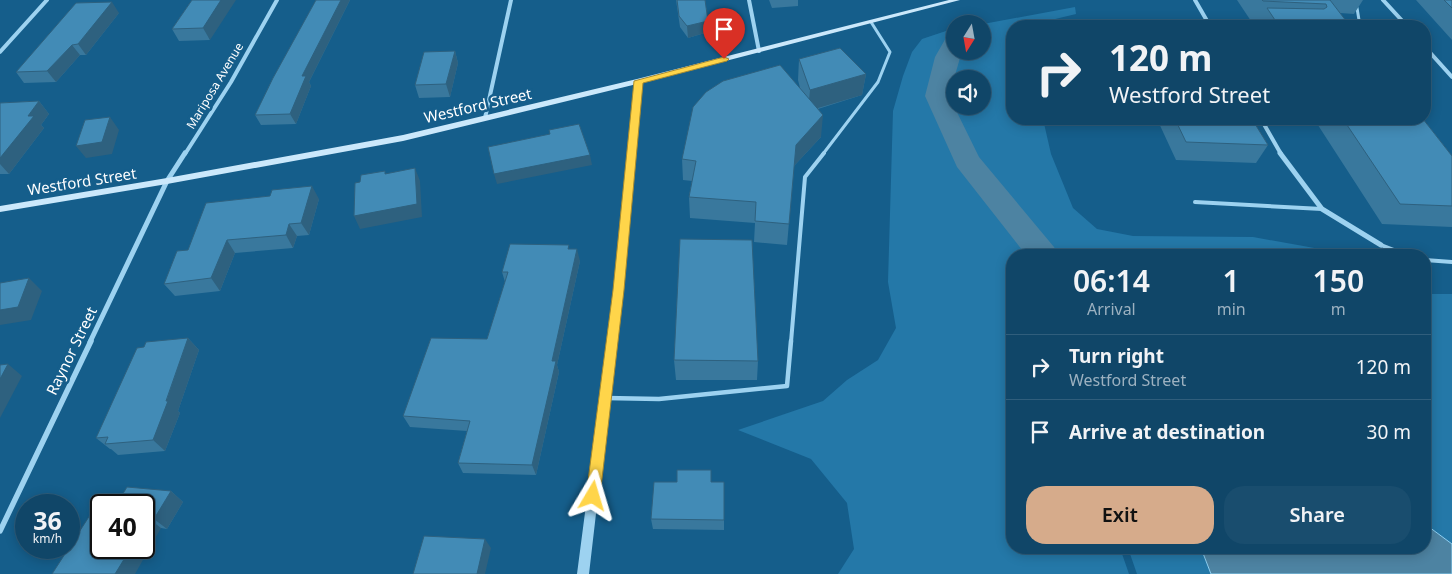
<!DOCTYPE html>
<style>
body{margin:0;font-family:"Noto Sans",sans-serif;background:#194d6e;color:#f1f3f6;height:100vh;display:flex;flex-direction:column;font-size:19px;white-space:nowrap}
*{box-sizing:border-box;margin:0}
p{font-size:16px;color:#9cb1c0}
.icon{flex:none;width:28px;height:28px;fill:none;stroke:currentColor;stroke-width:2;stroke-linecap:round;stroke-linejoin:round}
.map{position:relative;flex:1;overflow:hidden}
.details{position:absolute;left:1006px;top:249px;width:425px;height:305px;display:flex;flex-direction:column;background:#104668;border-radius:20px;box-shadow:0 2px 12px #0003,0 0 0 1px #305e7c}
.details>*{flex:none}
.hud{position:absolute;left:1006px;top:20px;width:425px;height:105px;border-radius:20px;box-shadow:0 2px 12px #0003,0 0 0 1px #305e7c;background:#104668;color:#f1f3f6;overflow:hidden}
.needle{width:32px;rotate:191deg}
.buttons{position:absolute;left:946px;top:15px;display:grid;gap:10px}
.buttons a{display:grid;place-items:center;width:45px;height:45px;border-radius:50%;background:#104668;box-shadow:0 2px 12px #0003,0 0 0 1px #305e7c;font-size:25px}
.speed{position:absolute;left:15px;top:494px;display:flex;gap:10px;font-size:25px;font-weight:700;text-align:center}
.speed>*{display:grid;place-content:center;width:65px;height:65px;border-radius:50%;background:#104668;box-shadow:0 2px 12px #0003,0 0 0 1px #305e7c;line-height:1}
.speed small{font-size:12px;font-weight:400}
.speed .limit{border:2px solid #111;border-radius:8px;background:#fff;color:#111}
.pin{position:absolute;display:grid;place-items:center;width:42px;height:42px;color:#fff;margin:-51px -21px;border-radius:50% 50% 50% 0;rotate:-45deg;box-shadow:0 0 5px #0007}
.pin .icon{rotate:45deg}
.me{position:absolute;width:55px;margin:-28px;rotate:7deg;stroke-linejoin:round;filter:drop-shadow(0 0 4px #0008)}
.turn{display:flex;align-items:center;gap:18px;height:105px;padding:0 20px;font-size:22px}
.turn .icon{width:65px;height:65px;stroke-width:2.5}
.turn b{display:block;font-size:35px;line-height:42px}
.eta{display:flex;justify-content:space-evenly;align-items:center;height:85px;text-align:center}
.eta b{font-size:30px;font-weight:600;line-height:35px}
.primary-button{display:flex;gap:10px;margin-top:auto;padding:10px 20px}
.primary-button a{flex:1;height:58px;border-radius:20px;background:#d6ab8b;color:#111;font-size:20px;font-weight:600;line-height:58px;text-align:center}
.primary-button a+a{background:#194d6e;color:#f1f3f6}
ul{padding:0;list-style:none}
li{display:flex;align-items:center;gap:15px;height:65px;padding:0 20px;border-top:1px solid #305e7c}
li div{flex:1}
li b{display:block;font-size:19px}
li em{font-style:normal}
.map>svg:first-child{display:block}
.green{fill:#2478a8;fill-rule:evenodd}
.water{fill:#4d83a2;stroke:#8fd0f3}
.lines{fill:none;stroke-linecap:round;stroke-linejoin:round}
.canal{fill:#4d83a2;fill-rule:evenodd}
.service-far2{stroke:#9dd2f0;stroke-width:3}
.service-far1{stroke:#9dd2f0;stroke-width:4}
.service{stroke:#9dd2f0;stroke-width:4.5}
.minor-far2{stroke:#9dd2f0;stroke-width:4}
.minor-far1{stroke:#9dd2f0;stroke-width:5}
.minor{stroke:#9dd2f0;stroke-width:5.5}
.tertiary{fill:#9dd2f0;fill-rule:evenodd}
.secondary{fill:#cbe8fb;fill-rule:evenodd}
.wall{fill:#39789d}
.shaded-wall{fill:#2e617f}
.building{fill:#428bb6;stroke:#2e617f}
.route{fill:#ffd54a;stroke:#a68a30}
.labels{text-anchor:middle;stroke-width:5;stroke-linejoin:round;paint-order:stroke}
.far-street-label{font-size:12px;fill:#fff;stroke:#155e8b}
.street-label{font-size:15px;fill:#fff;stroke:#155e8b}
</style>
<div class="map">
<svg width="1452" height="574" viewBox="0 0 1452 574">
<rect width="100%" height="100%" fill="#155e8b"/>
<path class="green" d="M1075 7 1076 14 1051 20 1043 26H1012V119H1043L1051 154 1073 208 1097 229 1133 236 1253 237 1331 251 1342 255H1012V548H1120L1129 574H838L854 549 847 503 811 459 738 430 823 401 847 380 878 360 896 328 888 282 893 111 903 76 912 52 922 39 955 28V51H982L983 24ZM955 79H982V106H955Z
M1425 294H1452V544L1425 524Z
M1128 548H1201L1211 574H1137Z"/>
<path class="water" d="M1425 524 1452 544V574H1211L1201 548H1425Z"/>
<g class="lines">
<path class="canal" d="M955 34V51H962L949 96 979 157 1054 247 1058 255H1026L957 167 925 96 935 57 947 36Z"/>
<path class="service-far2" d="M1350 0 1357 8 1360 26
M1209 24 1261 25
M823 154 878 82 890 52 871 22"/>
<path class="service-far1" d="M1195 202 1322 209
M1381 245 1407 255
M1425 260 1452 262
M791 342 805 177 824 153"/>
<path class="service" d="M606 398 659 399 787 386 791 341"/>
<path class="minor-far2" d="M749 0 759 51
M1195 0 1210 26
M1383 0 1407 26
M1425 47 1452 77
M0 52 47 0
M485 118 511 0
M1261 119 1281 154
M185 154 231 82 277 0"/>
<path class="minor-far1" d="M1280 153 1322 209 1381 245
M90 342 167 181 185 153"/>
<path class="minor" d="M0 531 91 341"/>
<path class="tertiary" d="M638 79 641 81 622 290 589 574H577L614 290 635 81Z"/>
<path class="secondary" d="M949 0H960L641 83 403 141 167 184 0 212V206L167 178 403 135 637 79Z"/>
</g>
<path class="wall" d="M192 0 210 40 179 41 172 29Z
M316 0H350L309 82 311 86 296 124 261 125 255 115Z
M676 0H705L708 21V32L688 38 680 27Z
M769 0H798V6L772 8Z
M1237 0H1363L1354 14 1340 13 1279 26H1257L1260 22 1251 21Z
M1416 0H1452V40Z
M119 13 86 55H80L56 82 24 83 16 72Z
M455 51 458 63 450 97 419 98 415 85Z
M799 59 866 74 862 95 818 109 821 137 794 166 787 245 754 242 755 223 690 218 689 197 692 181 683 180 682 159 800 88 798 80Z
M39 101 49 114 41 125 44 128 9 174H0V103Z
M1157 119H1252L1268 145 1256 163 1176 160Z
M1314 119H1423L1452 156V227L1382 224Z
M319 199 309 235 297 236 293 248 235 253 220 291 175 296 164 284 188 250Z
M570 249 580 261 557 365 559 372 536 475 463 473 458 463 467 431 410 427 403 416 487 339 505 282 502 272Z
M188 338 199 350 178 411 180 413 165 451 118 455 111 449H110L96 438 144 347Z
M674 360 758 361 757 380H676Z
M711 482H724V530L653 529 651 519Z
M171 491 183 502 167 529 161 528 101 548 144 505Z"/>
<path class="shaded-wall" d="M221 0H236L210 40 203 28Z
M341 0H350L309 82 311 86 296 124 290 114 302 76Z
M112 2 119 13 86 55 78 44Z
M708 21V32L688 38 687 26Z
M72 45 80 55 56 82 47 71Z
M455 51 458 63 450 97 446 84Z
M866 74 862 95 808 111 810 90Z
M39 101 49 114 41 125 44 128 9 174 0 164V158L28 116Z
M823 115 821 137 794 166 796 145Z
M110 117 119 130 112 154 86 158 76 146Z
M590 155 592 165 497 184 494 174Z
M415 168 420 181 422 217 360 229 354 216Z
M312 186 319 199 309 235 301 223Z
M289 224 297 236 293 248 286 235Z
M227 240 235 253 220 291 211 278Z
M577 249 580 261 557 365 559 372 536 475 532 465 552 361Z
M29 278 42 291 31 320 0 325V310Z
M188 338 199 350 178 411 180 413 165 451 153 440Z
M8 364 22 376 0 418V379Z
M171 491 183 502 167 529 154 519Z
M148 518 161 528 135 574H115L131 548H144V526Z
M485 539 491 548 485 574H477Z"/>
<path class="building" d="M192 0H221L203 28 172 29Z
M316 0H341L302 76H306L290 114 255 115 273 78Z
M677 0H705L708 21 687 26 679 16Z
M1262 0H1330L1350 26H1279L1267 8 1324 9 1327 7 1326 4 1263 1Z
M1444 0H1452V8Z
M112 2 78 44 72 45 47 71 16 72 76 3Z
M840 48 866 74 810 90 799 59Z
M455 51 446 84 415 85 424 52Z
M780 65 823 115 796 145 789 224 755 221 756 202 689 197 696 161 682 159 693 107 706 92 723 81Z
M39 101 28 116H34L0 158V103Z
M110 117 102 142 76 146 85 120Z
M1175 119H1252L1268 145 1186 142Z
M1343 119H1423L1452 156V206L1400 204Z
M579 124 590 155 494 174 488 147 550 134 549 130Z
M415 168 417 204 354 216 355 183 360 182 361 175 385 171V174Z
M312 186 301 223 289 224 286 235 227 240 211 278 164 284 177 251 188 250 206 203 270 196 272 190Z
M680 239 752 240 758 361 674 360Z
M510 244 569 245 568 249H577L552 361H556L532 465 458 463 470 421 403 416 431 338 487 339 508 272H502Z
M29 278 18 307 0 310V283Z
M188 338 166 401H168L153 440 105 444 108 437 96 438 137 348 144 347 146 342Z
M8 364 0 379V365Z
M677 470H711V482H724V520L651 519 654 482H677Z
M127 487 171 491 154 519 148 518 144 526V505H116Z
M92 512 101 513V548H131L115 574H52Z
M424 536 485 539 477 574H413Z"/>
<path class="route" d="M724 57 729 59 727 61 643 83 624 290 600 496 598 500 593 502 588 500 586 496 613 290 634 81Z"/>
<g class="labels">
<g class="far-street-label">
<text transform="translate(215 86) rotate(-59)" y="4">Mariposa Avenue</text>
</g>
<g class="street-label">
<text transform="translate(478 106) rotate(-13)" y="5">Westford Street</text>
<text transform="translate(82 182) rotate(-9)" y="5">Westford Street</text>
<text transform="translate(72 351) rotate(-64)" y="5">Raynor Street</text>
</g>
</g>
</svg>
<div class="buttons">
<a><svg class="needle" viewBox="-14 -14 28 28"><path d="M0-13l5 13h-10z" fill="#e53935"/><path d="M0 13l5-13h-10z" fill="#9cb1c0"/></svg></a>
<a><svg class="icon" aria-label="sound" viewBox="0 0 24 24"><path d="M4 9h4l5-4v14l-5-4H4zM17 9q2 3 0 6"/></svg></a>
</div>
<div class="speed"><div>36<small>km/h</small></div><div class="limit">40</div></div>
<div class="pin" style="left:724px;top:59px;background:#d93025"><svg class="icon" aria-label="arrive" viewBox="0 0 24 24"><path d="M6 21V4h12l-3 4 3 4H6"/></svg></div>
<svg class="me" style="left:593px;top:496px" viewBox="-20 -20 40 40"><path d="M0-17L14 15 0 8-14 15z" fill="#ffd54a" stroke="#fff" stroke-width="4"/></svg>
<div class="hud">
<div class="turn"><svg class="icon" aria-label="right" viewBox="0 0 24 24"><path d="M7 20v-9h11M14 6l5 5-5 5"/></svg><div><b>120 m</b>Westford Street</div></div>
</div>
<section class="details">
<div class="eta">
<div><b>06:14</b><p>Arrival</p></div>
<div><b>1</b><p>min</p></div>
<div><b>150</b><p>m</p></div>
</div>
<ul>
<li><svg class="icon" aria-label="right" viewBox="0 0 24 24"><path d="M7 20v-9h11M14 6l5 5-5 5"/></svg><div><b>Turn right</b><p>Westford Street</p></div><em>120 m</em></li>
<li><svg class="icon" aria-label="arrive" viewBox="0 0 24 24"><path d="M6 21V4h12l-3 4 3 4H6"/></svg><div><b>Arrive at destination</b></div><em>30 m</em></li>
</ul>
<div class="primary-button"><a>Exit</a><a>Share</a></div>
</section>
</div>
